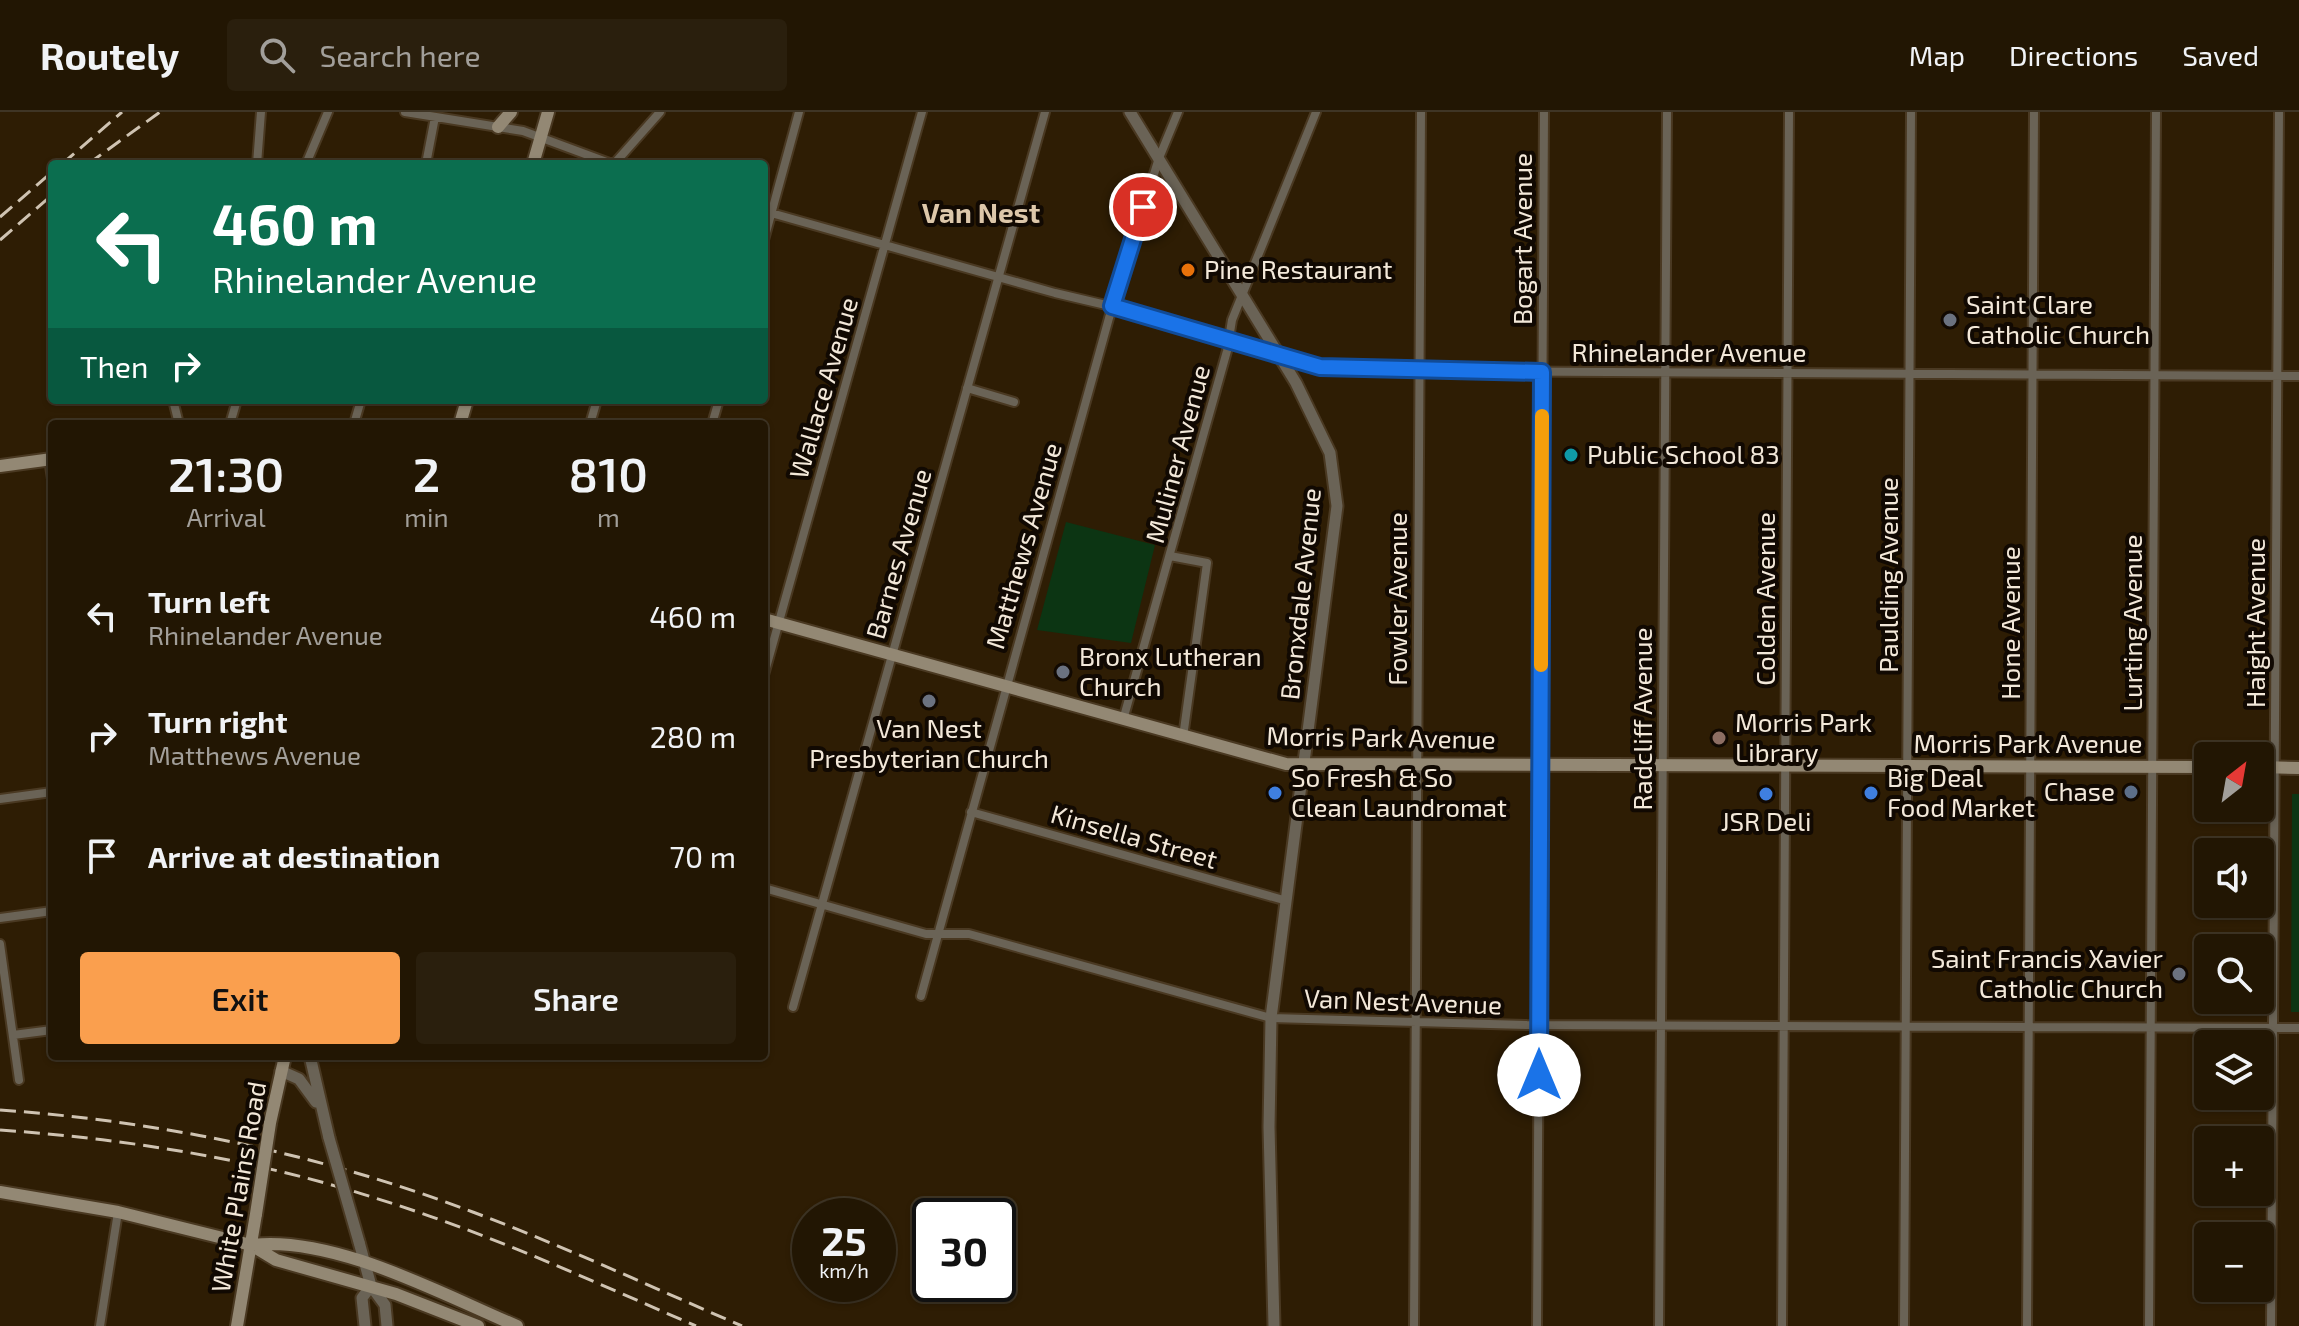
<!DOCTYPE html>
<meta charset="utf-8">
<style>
body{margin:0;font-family:"Exo 2",sans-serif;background:#2a1f0d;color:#f1f3f6;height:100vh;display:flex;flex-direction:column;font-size:30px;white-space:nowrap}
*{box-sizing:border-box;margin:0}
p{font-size:26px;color:#a29f9a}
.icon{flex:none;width:44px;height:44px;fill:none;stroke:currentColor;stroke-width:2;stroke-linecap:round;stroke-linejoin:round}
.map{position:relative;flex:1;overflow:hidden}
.side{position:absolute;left:48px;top:308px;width:720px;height:640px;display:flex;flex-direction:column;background:#221603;border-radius:8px;box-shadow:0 2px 6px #0004,0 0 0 2px #3f3525}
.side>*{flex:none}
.top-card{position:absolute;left:48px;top:48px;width:720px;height:244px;border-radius:8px;box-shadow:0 2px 6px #0004,0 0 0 2px #3f3525;background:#0b6e4f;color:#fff;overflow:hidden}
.needle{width:52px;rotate:31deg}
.controls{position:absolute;left:2194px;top:630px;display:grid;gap:16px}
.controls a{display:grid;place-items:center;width:80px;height:80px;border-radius:8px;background:#221603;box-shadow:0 2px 6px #0004,0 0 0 2px #3f3525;font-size:40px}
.speed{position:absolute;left:792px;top:1086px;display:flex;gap:16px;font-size:40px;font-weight:700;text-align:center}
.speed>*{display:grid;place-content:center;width:104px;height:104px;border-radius:50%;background:#221603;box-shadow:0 2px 6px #0004,0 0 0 2px #3f3525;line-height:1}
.speed small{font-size:20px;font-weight:400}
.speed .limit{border:4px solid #111;border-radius:12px;background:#fff;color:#111}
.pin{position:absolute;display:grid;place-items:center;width:68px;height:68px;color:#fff;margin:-34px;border:4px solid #fff;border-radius:50%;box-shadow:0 2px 8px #0007}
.me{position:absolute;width:88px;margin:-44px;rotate:0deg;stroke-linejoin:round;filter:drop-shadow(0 0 6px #0008)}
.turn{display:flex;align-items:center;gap:28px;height:168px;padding:0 32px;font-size:36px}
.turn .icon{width:104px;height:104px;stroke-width:2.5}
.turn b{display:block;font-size:56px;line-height:68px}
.then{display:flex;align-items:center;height:76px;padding:0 32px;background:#0003;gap:16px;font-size:30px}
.eta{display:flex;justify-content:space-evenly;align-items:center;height:136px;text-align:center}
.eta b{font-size:48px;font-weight:600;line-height:56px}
.primary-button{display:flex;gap:16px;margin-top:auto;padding:16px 32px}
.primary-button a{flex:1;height:92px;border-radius:8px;background:#fa9f4e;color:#111;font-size:32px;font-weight:600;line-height:92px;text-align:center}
.primary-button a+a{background:#2a1f0d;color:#f1f3f6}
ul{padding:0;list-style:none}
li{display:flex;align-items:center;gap:24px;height:120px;padding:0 32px}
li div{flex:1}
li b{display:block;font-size:30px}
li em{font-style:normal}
header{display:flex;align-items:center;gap:48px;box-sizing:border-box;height:112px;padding:0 40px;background:#221603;border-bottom:2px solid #3f3525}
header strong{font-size:38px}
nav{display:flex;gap:44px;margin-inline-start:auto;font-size:28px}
.search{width:560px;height:72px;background:#2a1f0d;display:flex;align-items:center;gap:20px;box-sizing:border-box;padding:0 28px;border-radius:8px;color:#a29f9a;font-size:30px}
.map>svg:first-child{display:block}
.green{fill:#0c3513}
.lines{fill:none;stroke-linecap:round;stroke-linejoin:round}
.minor-casing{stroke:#4a3922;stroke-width:12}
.tertiary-casing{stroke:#4a3922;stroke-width:15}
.secondary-casing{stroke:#4a3922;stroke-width:16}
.minor{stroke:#6a6356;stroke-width:8}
.tertiary{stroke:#6a6356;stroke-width:11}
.secondary{stroke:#938874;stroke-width:12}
.rail{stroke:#cfc3b2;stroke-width:3;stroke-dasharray:16 8;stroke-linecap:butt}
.tertiary-bridge-casing{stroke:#4a3922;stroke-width:15;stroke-linecap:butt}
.secondary-bridge-casing{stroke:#4a3922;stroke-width:16;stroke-linecap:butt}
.tertiary-bridge{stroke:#6a6356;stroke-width:11}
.secondary-bridge{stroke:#938874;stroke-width:12}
.route-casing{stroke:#114b97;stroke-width:20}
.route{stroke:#1a73e8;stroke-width:14}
.slow{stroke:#f59e0b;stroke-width:14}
.food-dot{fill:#e8710a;stroke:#110902;stroke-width:3}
.worship-dot{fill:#6b7280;stroke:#110902;stroke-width:3}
.culture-dot{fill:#0f9aa8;stroke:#110902;stroke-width:3}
.education-dot{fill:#8d6e63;stroke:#110902;stroke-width:3}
.service-dot{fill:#5c6f8a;stroke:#110902;stroke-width:3}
.shop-dot{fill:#3f7fe0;stroke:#110902;stroke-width:3}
.labels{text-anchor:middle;stroke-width:8;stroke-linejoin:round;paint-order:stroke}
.street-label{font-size:26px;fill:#f3e8d9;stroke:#110902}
.poi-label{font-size:26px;fill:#f3e8d9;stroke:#110902;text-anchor:start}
.neighbourhood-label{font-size:28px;font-weight:bold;fill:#ddc7aa;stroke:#110902}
</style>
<header>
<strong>Routely</strong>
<div class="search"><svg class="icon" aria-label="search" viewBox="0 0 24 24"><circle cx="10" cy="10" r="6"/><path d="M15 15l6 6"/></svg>Search here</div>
<nav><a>Map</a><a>Directions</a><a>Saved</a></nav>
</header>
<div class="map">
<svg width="2299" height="1214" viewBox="0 0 2299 1214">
<rect width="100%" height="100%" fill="#2e1d04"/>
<path class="green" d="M1066 410 1155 433 1131 531 1037 518Z
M2292 682H2299V900H2291Z"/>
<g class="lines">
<g class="minor-casing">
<path id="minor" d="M405 0 523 19 612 52
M257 52 261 0
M306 52 328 0
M426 52 435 5
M614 52 660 0
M764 99 1055 181 1123 197 1308 253 1420 259 2299 264
M764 128 799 0
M967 276 1014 290
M173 288 179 312
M230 312 237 288
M354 312 361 288
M590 312 597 288
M712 312 719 288
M49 347 52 367
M1170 444 1207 451 1183 625
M764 563 922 0
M1123 608 1227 239 1232 208 1316 0
M0 687 52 680
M971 700 1287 789
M764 776 926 822H969L1271 906 1527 913 2299 916
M0 806 52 799
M0 832 19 968
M921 884 1109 206 1159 46 1178 0
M793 895 1045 0
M13 923 52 918
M100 1214 118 1100
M1414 1214 1421 0
M1537 1214 1544 0
M1659 1214 1667 0
M1782 1214 1789 0
M1904 1214 1911 0
M2027 1214 2034 0
M2149 1214 2156 0
M2271 1214 2279 0"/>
</g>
<g class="tertiary-casing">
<path id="tertiary" d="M1130 0 1296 271 1330 341 1337 394 1271 906 1269 1015 1274 1214
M310 944 329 1026
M281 959 299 967 316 990
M359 1130 371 1174 385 1193 387 1214
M365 1214 362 1186 371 1174"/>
</g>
<g class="secondary-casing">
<path id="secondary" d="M498 15 511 0
M533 52 548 0
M460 312 467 288
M0 354 52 347
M764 507 1286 652 2208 655
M2260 655 2299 656
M270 1011 285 944
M0 1080 118 1100 251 1133 276 1148 396 1182 478 1214
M251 1133C334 1123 441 1182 517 1214
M237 1214 256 1102"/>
</g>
<use href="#minor" class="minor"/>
<use href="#tertiary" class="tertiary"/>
<use href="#secondary" class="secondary"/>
<path class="rail" d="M62 52 122 0
M88 52 160 0
M0 105 52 60
M0 128 52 83
M0 998C157 1009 315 1041 462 1096 557 1131 649 1174 742 1214
M0 1018C127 1027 254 1047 375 1086 485 1120 590 1168 696 1214"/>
<g class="tertiary-bridge-casing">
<path id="tertiary-bridge" d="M329 1026 359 1130"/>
</g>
<g class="secondary-bridge-casing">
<path id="secondary-bridge" d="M256 1102 270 1011"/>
</g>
<use href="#tertiary-bridge" class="tertiary-bridge"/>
<use href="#secondary-bridge" class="secondary-bridge"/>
</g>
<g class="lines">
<g class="route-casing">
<path id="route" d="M1143 95 1112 194 1320 255 1542 260 1539 963"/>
</g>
<use href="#route" class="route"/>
<path class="slow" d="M1541 553 1542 304"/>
</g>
<circle class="food-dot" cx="1188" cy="158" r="8"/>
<g class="worship-dot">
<circle cx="1950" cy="208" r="8"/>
<circle cx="1063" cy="560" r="8"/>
<circle cx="929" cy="589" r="8"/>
<circle cx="2179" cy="862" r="8"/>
</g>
<circle class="culture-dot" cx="1571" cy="343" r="8"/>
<circle class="education-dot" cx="1719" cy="626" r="8"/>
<circle class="service-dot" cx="2131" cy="680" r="8"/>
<g class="shop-dot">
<circle cx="1275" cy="681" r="8"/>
<circle cx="1871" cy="681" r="8"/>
<circle cx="1766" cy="682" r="8"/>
</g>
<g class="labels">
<g class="street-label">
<text transform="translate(1523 127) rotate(-90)" y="9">Bogart Avenue</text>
<text x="1689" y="250">Rhinelander Avenue</text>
<text transform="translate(824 276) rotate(-74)" y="9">Wallace Avenue</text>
<text transform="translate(1178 342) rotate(-75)" y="9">Muliner Avenue</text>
<text transform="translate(1024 434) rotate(-74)" y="9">Matthews Avenue</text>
<text transform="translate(899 442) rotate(-74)" y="9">Barnes Avenue</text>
<text transform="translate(1889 463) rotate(-90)" y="9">Paulding Avenue</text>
<text transform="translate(1301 482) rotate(-84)" y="9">Bronxdale Avenue</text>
<text transform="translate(1398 487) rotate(-90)" y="9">Fowler Avenue</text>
<text transform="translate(1766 487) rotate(-90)" y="9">Colden Avenue</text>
<text transform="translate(2011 511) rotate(-90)" y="9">Hone Avenue</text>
<text transform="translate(2133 511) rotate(-90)" y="9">Lurting Avenue</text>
<text transform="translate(2256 511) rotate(-90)" y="9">Haight Avenue</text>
<text transform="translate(1643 607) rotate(-90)" y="9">Radcliff Avenue</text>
<text transform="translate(1381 626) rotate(1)" y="9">Morris Park Avenue</text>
<text x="2028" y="641">Morris Park Avenue</text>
<text transform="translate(1134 725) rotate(16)" y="9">Kinsella Street</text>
<text transform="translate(1403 890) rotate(2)" y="9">Van Nest Avenue</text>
<text transform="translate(239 1075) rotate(-80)" y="9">White Plains Road</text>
</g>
<g class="poi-label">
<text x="1204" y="167">Pine Restaurant</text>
<text x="1966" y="202">Saint Clare<tspan x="1966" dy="30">Catholic Church</tspan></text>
<text x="1587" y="352">Public School 83</text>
<text x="1079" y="554">Bronx Lutheran<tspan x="1079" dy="30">Church</tspan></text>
<text x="1735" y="620">Morris Park<tspan x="1735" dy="30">Library</tspan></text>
<text x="929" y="626" text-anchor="middle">Van Nest<tspan x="929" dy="30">Presbyterian Church</tspan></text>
<text x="1291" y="675">So Fresh &amp; So<tspan x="1291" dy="30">Clean Laundromat</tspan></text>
<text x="1887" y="675">Big Deal<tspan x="1887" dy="30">Food Market</tspan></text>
<text x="2115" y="689" text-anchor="end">Chase</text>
<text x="1766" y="719" text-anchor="middle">JSR Deli</text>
<text x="2163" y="856" text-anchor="end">Saint Francis Xavier<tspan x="2163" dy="30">Catholic Church</tspan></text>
</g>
<g class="neighbourhood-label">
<text x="981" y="111">Van Nest</text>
</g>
</g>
</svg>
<div class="controls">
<a><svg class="needle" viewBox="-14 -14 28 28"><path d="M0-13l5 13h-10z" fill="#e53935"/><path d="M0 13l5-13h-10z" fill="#a29f9a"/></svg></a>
<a><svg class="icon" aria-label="sound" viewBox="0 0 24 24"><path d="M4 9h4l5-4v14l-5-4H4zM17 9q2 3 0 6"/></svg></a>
<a><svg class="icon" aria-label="search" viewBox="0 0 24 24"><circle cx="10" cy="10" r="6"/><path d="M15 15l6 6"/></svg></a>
<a><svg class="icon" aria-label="layers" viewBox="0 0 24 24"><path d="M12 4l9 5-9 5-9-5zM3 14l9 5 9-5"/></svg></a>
<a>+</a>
<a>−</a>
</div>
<div class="speed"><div>25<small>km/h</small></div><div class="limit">30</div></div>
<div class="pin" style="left:1143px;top:95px;background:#d93025"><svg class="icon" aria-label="arrive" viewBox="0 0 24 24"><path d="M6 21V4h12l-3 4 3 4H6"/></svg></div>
<svg class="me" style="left:1539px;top:963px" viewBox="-20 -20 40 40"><circle r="19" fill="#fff"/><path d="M0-13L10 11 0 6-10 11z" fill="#1a73e8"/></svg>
<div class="top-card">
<div class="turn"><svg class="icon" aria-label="left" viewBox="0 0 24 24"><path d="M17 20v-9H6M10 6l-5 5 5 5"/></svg><div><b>460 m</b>Rhinelander Avenue</div></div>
<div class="then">Then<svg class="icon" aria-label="right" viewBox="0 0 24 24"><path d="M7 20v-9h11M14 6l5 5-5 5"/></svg></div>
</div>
<section class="side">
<div class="eta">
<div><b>21:30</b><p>Arrival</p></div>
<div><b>2</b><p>min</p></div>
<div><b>810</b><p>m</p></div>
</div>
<ul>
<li><svg class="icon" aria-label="left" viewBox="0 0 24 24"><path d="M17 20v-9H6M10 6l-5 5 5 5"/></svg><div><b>Turn left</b><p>Rhinelander Avenue</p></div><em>460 m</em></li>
<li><svg class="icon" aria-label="right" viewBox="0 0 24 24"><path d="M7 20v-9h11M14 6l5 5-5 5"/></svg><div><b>Turn right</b><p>Matthews Avenue</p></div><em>280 m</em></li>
<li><svg class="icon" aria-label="arrive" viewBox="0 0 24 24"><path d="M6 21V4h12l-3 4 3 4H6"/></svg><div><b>Arrive at destination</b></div><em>70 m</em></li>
</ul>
<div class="primary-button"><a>Exit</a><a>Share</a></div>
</section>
</div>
